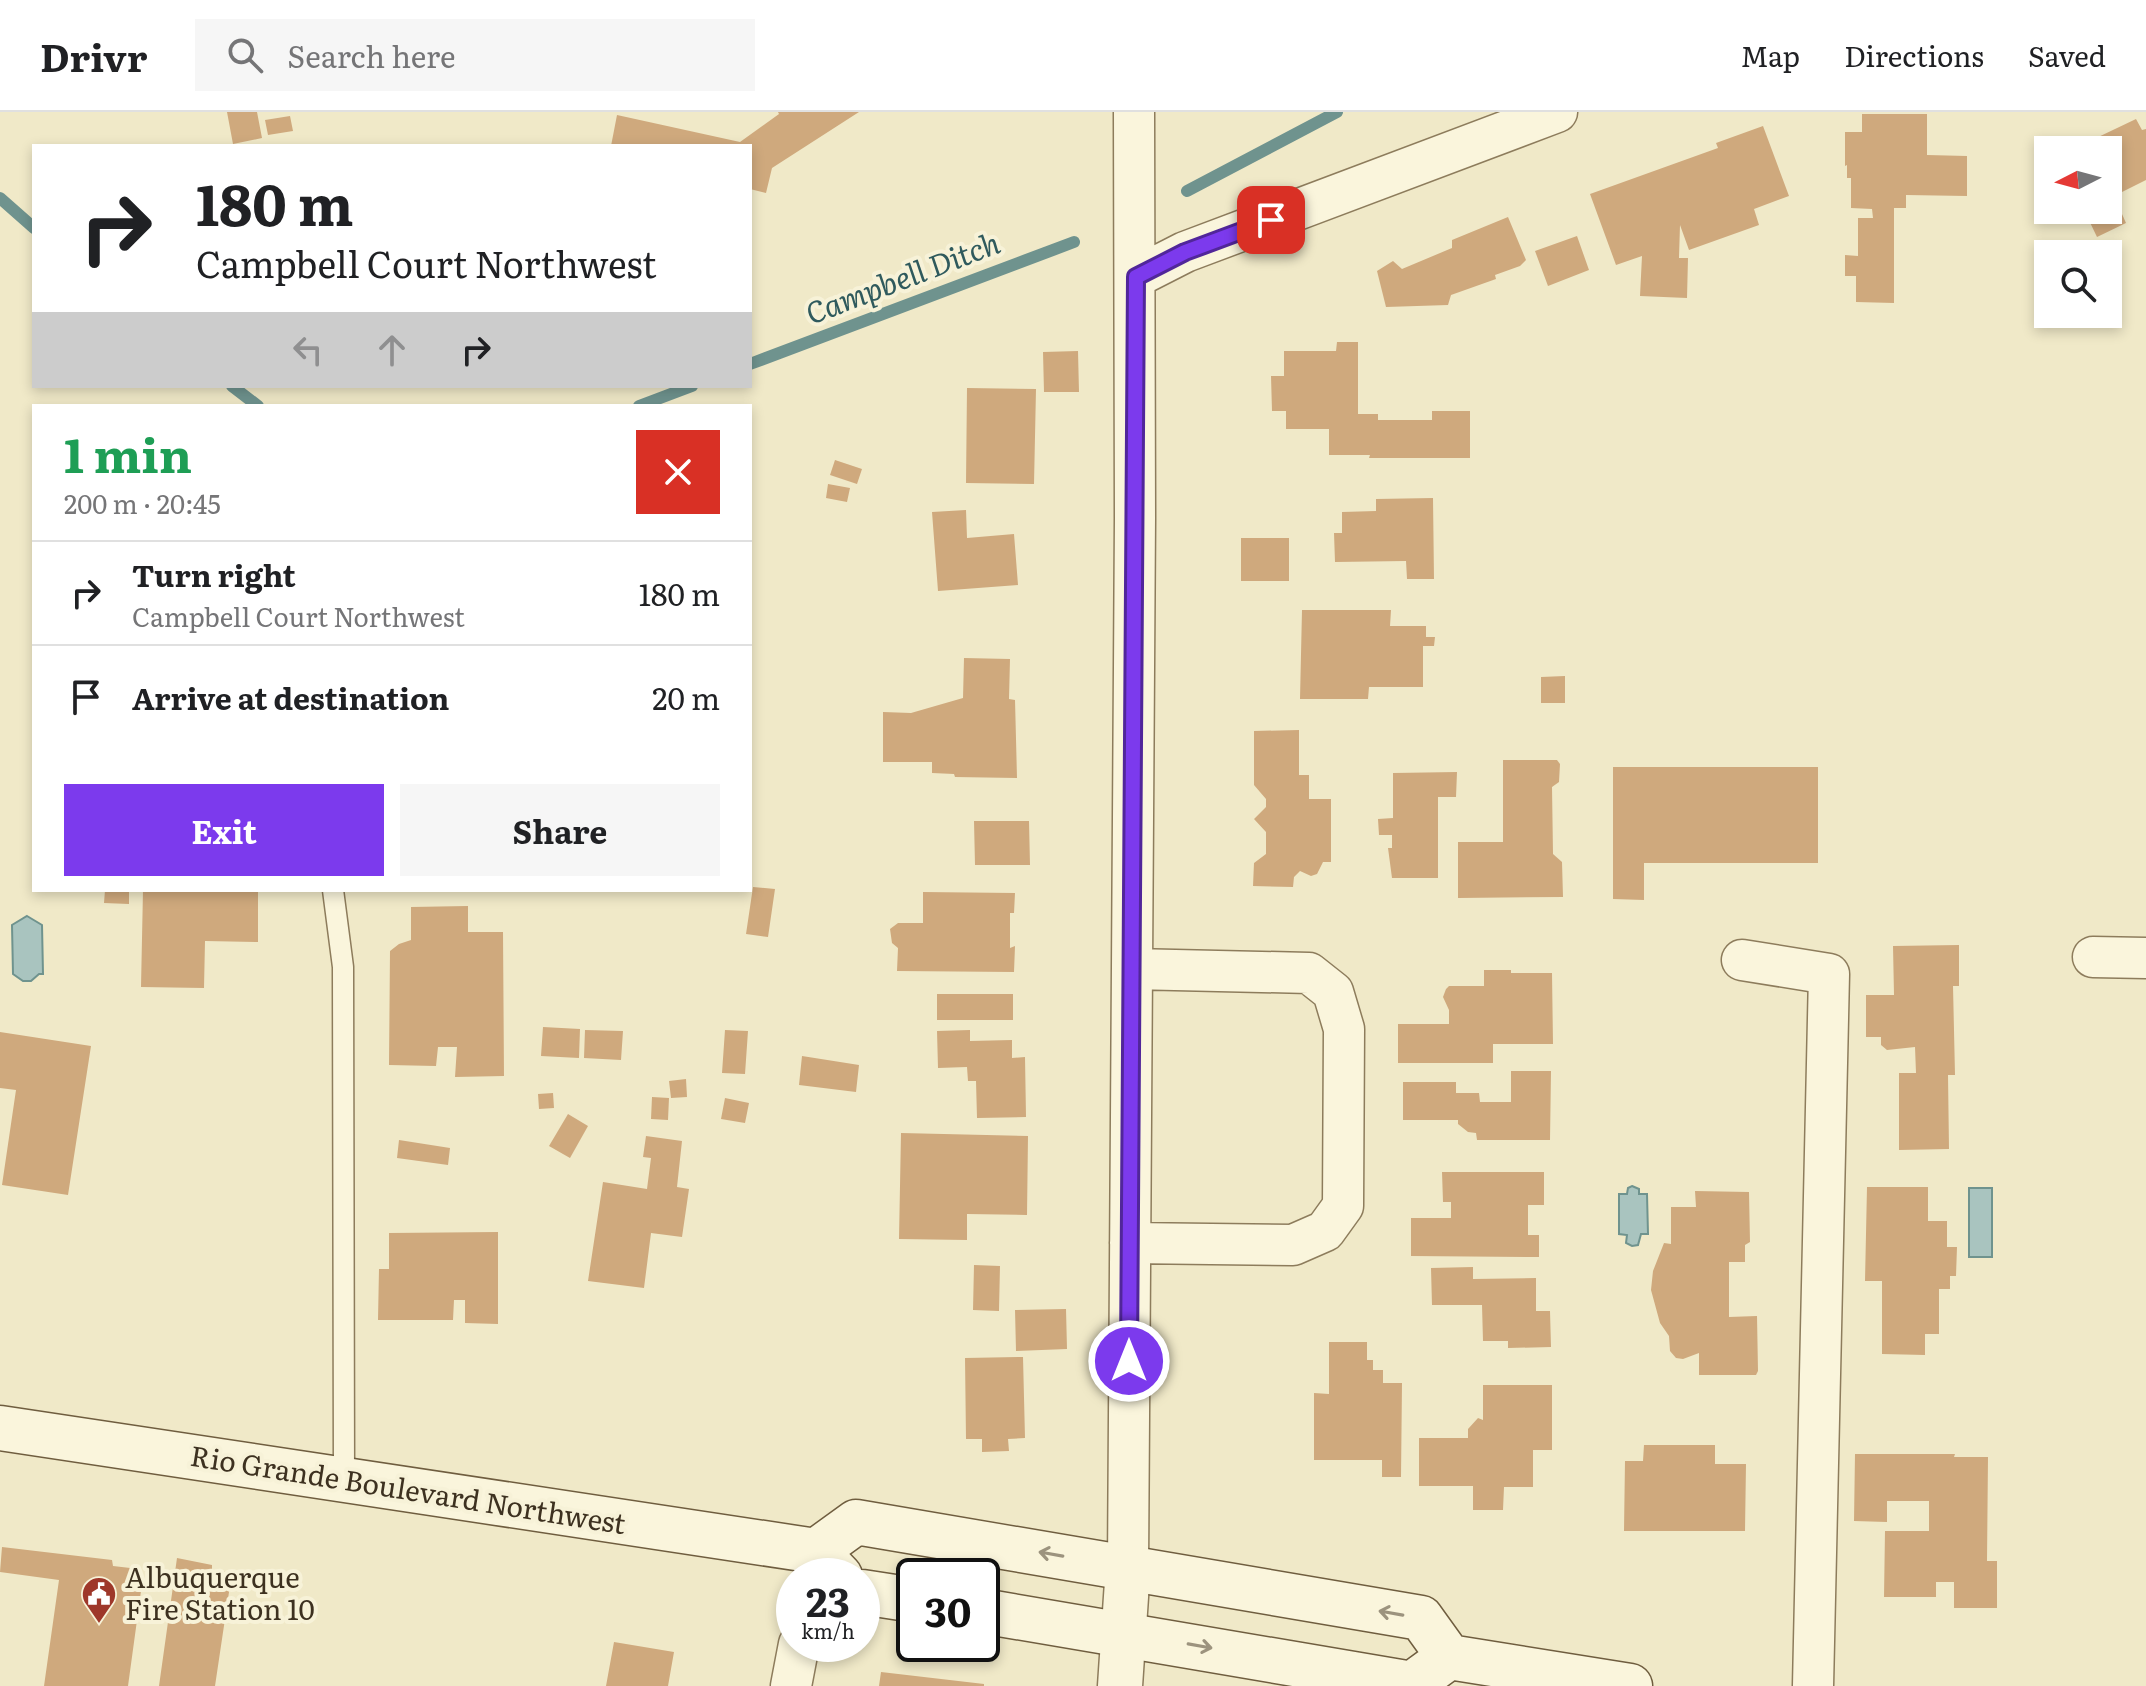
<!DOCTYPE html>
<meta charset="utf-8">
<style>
body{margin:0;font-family:Literata,serif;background:#f6f6f6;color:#202124;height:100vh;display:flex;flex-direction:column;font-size:30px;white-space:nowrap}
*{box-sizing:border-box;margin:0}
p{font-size:26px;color:#757577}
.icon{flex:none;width:44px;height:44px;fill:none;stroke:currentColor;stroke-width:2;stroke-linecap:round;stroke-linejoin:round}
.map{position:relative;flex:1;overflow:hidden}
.panel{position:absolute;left:32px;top:292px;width:720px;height:488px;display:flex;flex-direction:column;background:#fff;border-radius:0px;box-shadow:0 4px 12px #0003}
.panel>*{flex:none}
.banner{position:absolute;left:32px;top:32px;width:720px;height:244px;border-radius:0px;box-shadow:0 4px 12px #0003;background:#fff;color:#202124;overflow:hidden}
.needle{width:52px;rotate:264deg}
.tools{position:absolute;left:2034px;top:24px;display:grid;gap:16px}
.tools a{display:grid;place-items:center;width:88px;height:88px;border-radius:0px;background:#fff;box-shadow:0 4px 12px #0003;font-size:40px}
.speed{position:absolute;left:776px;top:1446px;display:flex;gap:16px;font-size:40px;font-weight:700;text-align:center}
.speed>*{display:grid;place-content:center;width:104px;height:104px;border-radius:50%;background:#fff;box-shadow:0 4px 12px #0003;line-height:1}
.speed small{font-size:20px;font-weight:400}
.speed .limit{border:4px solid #111;border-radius:12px;background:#fff;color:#111}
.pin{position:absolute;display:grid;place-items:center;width:68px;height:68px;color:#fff;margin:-34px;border-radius:16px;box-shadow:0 4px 12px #0006}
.me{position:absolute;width:88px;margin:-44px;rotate:0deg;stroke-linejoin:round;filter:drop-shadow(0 0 6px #0008)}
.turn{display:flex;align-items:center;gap:28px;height:168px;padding:0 32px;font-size:36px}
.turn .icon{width:104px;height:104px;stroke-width:2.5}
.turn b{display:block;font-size:56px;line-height:68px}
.lanes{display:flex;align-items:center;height:76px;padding:0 32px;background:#0003;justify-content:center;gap:40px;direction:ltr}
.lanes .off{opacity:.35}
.round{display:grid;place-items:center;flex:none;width:84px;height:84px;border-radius:0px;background:#f6f6f6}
.overview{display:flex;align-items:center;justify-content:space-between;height:136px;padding:0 32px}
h1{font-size:48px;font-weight:700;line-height:60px;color:#1e9e55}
.cta{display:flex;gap:16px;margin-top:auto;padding:16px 32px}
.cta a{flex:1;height:92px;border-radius:0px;background:#7c3aed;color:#fff;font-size:32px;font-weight:700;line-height:92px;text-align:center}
.cta a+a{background:#f6f6f6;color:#202124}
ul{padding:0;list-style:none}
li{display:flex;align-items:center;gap:24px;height:104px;padding:0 32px;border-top:2px solid #e0e0e0}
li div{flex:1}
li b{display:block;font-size:30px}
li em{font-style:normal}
header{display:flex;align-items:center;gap:48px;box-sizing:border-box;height:112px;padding:0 40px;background:#fff;border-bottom:2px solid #e0e0e0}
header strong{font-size:38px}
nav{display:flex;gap:44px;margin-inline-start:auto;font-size:28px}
.search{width:560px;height:72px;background:#f6f6f6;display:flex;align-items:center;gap:20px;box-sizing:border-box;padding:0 28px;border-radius:0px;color:#757577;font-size:30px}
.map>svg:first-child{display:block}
.water{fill:#a9c4bf;stroke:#6f938e;stroke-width:2}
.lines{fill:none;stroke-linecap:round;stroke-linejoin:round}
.stream{stroke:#6f938e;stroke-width:12}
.building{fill:#cfa97d}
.service-casing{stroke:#8d7c5c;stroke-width:23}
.minor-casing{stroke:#8d7c5c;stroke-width:43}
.tertiary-casing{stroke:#8d7c5c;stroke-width:47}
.secondary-casing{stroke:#6f5d3f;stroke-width:47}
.service{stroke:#faf5dc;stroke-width:20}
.minor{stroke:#faf5dc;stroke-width:40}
.tertiary{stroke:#faf5dc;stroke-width:44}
.secondary{stroke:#faf5dc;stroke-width:44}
.oneway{stroke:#9c937e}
.route-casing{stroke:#51269a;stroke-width:20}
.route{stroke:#7c3aed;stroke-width:14}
.labels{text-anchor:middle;stroke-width:8;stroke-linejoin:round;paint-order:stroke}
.street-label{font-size:28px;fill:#3d3120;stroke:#f7f2d8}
.poi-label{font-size:28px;fill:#3d3120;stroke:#f7f2d8;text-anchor:start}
.water-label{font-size:30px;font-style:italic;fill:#2f5a5d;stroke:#f7f2d8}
</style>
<header>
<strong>Drivr</strong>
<div class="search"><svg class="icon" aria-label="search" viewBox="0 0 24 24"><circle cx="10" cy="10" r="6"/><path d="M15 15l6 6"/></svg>Search here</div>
<nav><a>Map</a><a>Directions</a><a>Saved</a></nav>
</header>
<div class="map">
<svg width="2146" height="1574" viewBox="0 0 2146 1574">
<rect width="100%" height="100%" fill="#f0e9c8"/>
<path class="water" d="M27 804 42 813 43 862H39L31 869H23L13 862 12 813Z
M1632 1074 1639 1077V1082H1647L1648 1122H1641L1638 1133 1632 1134 1626 1131 1627 1123 1619 1122V1082H1627L1628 1076Z
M1969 1076H1992V1145H1969Z"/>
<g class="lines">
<path class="stream" d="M1187 79 1337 0
M0 86 34 116
M750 252 1074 130
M232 274 258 294
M639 294 692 274"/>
</g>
<path class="building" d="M227 0H257L262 26 233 32Z
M778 0H859L772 56 766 81 750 77V34H611L617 3 740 30 779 2Z
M1862 2H1927V43L1967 44V84L1906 83V96H1894V191L1856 190V164H1845V143L1858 144V106H1873L1872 97 1851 96V66H1847V53L1845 54V20H1862Z
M290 4 293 19 268 23 265 8Z
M2136 7 2142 18 2146 17V68L2114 84 2126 111 2097 125 2084 98H2108V38H2071Z
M1763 14 1789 84 1754 97 1759 113 1689 138 1680 113 1679 146H1688L1687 186 1640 184 1642 144 1616 153 1590 82 1718 36 1716 31Z
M1508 105 1526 148 1520 154 1495 163 1496 167 1451 183 1448 193 1386 195 1377 159 1393 149 1402 157 1452 136V128Z
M1577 124 1589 158 1548 174 1535 139Z
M2108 147H2116V200H2108Z
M1337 230H1358V302H1378V308H1432V299H1470V346H1369L1370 343H1329V317H1286V299H1272L1271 264H1284V239H1336Z
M1078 239 1079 280H1044L1043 240Z
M967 276 1036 277 1034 372 966 371Z
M835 348 862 357 857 372 830 363Z
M828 372 850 376 847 390 826 386Z
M1433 386 1434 467H1407L1406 449 1335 450 1334 421H1342V400L1376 399V387Z
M966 398 967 426 1014 422 1018 473 938 479 932 400Z
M1241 426H1289V469H1241Z
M1302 498H1391L1390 514H1426V525H1435L1434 534H1423V575H1369L1368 587H1300Z
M964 546 1010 547 1009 587 1015 588 1017 666 955 665 954 662 932 661V650H883V600L911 601 963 586Z
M1565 564V591H1541V565Z
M1299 618V663H1309V687H1331V750H1323L1317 762 1311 764 1300 759 1294 765 1293 775 1253 774 1254 751 1266 742V720L1254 707 1266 695V687L1254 673V619Z
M1503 648H1557L1560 652 1559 670 1552 675 1553 742 1562 750 1563 785 1458 786V730H1503Z
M1613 655H1818V751H1644V788L1613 787Z
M1457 660 1456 685H1438V766H1392L1388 736H1392V723H1379L1378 707 1393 706V661Z
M974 709H1029L1030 753H975Z
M753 775 775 777 768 825 746 822Z
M105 778H129V792L104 791Z
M143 778H258V830L205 829 204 876 141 875Z
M923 780 1015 781 1014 801H1010V836L1015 834 1014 860 897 859 898 836 892 831 890 817 898 811H923Z
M468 794V820H503L504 964 455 965 457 935H438L436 954 389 953 390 839 399 832 411 828V795Z
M1959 833V874H1953L1955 963H1948L1949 1037 1899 1038V961H1916L1915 935 1887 938 1881 933V925H1866V883H1894L1893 834Z
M1484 858H1511V861H1552L1553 932H1493V951H1398V912H1449V898L1443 885 1446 877 1449 874H1484Z
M937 882H1013V908H937Z
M543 915 580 917 579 946 541 944Z
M585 918 623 919 621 948 584 946Z
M725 918 748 919 745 962 722 961Z
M970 918V929L1012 928V946L1025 945 1026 1005 977 1006 976 969H968L967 955 938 956 937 919Z
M0 920 91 934 68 1083 2 1073 16 978 0 976Z
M802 944 859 953 856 980 799 973Z
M1511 959H1551L1550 1028H1477L1476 1021 1468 1020 1458 1012V1008H1403V970H1456V981H1479L1480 990H1511Z
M686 967 687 985 671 986 669 969Z
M553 981 554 996 539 997 538 982Z
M652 985 669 986 668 1008 651 1007Z
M725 986 749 991 745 1011 721 1007Z
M568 1002 588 1014 570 1046 549 1034Z
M901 1021 1028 1024 1027 1103 967 1102V1128L899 1127Z
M646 1024 682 1029 677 1075 689 1077 682 1125 651 1121 644 1176 588 1169 603 1070 647 1077 651 1046 643 1045Z
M399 1028 450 1036 448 1053 397 1046Z
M1442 1060H1544V1093H1528V1123H1539V1145L1411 1144V1106H1451V1090H1443Z
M1867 1075H1928V1109H1947V1135H1957L1956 1164H1950V1177H1939V1222H1925V1243L1882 1242V1169H1865Z
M1695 1079 1749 1080 1750 1130 1745 1133V1150H1729V1205L1757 1204 1758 1259 1756 1263H1699V1241L1683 1247 1676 1246 1670 1239 1669 1224 1660 1211 1651 1178 1653 1159 1664 1131 1671 1132V1095H1696Z
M498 1120V1212L465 1211V1188H454L453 1208H378L379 1157H389V1121Z
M974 1153 1000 1154 999 1199 973 1198Z
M1473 1155V1167L1536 1166V1199H1550L1551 1235 1508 1236V1229H1483L1482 1193H1432L1431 1156Z
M1066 1197 1067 1237 1016 1239 1015 1198Z
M1329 1230H1367V1248H1373V1258H1383V1271H1402L1401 1365H1382V1348H1314V1281L1329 1282Z
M1023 1245 1025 1326 1008 1327 1009 1339 982 1340V1327H966L965 1246Z
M1483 1273H1552V1338H1533V1375H1504L1503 1398H1473V1374H1419V1326H1468V1317L1478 1306 1483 1308Z
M1644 1333H1715V1352H1746L1745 1419H1624L1625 1349H1643Z
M1855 1342H1955L1954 1345H1988L1987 1449H1997V1496H1954V1470H1936V1485H1884L1885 1419H1929V1389H1887V1410L1854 1409Z
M2 1435 112 1448 113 1454 139 1457 136 1479H141L128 1574H44L59 1468 0 1460Z
M177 1446 212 1453V1459L232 1460 215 1574H159Z
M614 1530 674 1540 668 1574H606Z
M881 1560 984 1572V1574H879Z"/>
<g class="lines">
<g class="service-casing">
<path id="service" d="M333 778 343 855 344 1368"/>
</g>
<g class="minor-casing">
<path id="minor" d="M1136 165 1185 140 1557 0
M2093 845 2146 846
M1742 848 1829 862 1813 1574
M1130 1131 1293 1133 1325 1119 1343 1094 1344 917 1333 880 1309 861 1132 857
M1128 1455 1135 406 1134 0
M791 1574 799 1532"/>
</g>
<g class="tertiary-casing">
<path id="tertiary" d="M1120 1574 1128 1455"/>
</g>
<g class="secondary-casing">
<path id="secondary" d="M0 1316 816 1439 840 1464
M816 1439 856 1410 1421 1506 1449 1545 1630 1574
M862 1480 914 1488
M982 1499 1412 1572 1449 1545"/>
</g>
<use href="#service" class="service"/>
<use href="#minor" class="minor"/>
<use href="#tertiary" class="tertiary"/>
<use href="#secondary" class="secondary"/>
</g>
<defs><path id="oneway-shaft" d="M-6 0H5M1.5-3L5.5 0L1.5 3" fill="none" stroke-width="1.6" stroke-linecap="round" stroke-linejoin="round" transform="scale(2)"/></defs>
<g class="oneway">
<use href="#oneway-shaft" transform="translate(1051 1442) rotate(-170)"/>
<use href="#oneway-shaft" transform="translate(1391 1501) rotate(-170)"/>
<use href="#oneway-shaft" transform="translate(1200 1534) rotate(10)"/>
</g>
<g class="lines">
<g class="route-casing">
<path id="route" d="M1129 1249 1136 165 1185 140 1271 108"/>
</g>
<use href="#route" class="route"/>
</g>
<defs>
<g id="civic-pin" transform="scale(1.8)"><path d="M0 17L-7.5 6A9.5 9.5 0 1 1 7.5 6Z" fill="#9e372a" stroke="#f7f2d8"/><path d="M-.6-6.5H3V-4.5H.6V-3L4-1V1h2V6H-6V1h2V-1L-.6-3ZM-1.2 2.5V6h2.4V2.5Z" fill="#fff"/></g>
</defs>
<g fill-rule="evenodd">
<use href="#civic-pin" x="99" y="1482"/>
</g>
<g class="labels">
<g class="street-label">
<text transform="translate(408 1378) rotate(9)" y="10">Rio Grande Boulevard Northwest</text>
</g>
<g class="poi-label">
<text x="125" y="1476">Albuquerque<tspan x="125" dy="32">Fire Station 10</tspan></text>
</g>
<g class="water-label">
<text transform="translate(903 167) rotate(-21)" y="10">Campbell Ditch</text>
</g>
</g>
</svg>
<div class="tools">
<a><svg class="needle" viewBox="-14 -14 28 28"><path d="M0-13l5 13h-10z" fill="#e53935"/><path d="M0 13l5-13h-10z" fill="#757577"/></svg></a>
<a><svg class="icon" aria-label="search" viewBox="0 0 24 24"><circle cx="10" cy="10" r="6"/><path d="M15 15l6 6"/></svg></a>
</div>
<div class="speed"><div>23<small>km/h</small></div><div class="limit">30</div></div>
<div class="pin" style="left:1271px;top:108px;background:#d93025"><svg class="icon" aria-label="arrive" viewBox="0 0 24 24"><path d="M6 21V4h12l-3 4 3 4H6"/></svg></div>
<svg class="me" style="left:1129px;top:1249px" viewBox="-20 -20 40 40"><circle r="17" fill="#7c3aed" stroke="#fff" stroke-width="3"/><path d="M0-11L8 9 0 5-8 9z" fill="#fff"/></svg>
<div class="banner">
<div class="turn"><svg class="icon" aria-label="right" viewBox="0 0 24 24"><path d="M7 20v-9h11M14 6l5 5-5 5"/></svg><div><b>180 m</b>Campbell Court Northwest</div></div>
<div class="lanes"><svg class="icon off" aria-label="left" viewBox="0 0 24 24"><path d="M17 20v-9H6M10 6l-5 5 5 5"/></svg><svg class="icon off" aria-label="ahead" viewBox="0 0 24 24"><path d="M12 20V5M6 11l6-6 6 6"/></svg><svg class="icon" aria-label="right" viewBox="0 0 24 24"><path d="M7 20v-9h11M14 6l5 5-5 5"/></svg></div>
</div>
<section class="panel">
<div class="overview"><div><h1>1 min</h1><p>200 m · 20:45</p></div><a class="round" style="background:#d93025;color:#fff"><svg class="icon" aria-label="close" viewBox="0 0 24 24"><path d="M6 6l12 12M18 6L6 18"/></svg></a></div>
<ul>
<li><svg class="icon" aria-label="right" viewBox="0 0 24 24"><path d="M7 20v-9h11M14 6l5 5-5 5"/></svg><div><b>Turn right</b><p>Campbell Court Northwest</p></div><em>180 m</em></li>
<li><svg class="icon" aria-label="arrive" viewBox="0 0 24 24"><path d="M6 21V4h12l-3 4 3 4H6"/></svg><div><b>Arrive at destination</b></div><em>20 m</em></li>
</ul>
<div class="cta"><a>Exit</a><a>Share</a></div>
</section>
</div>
